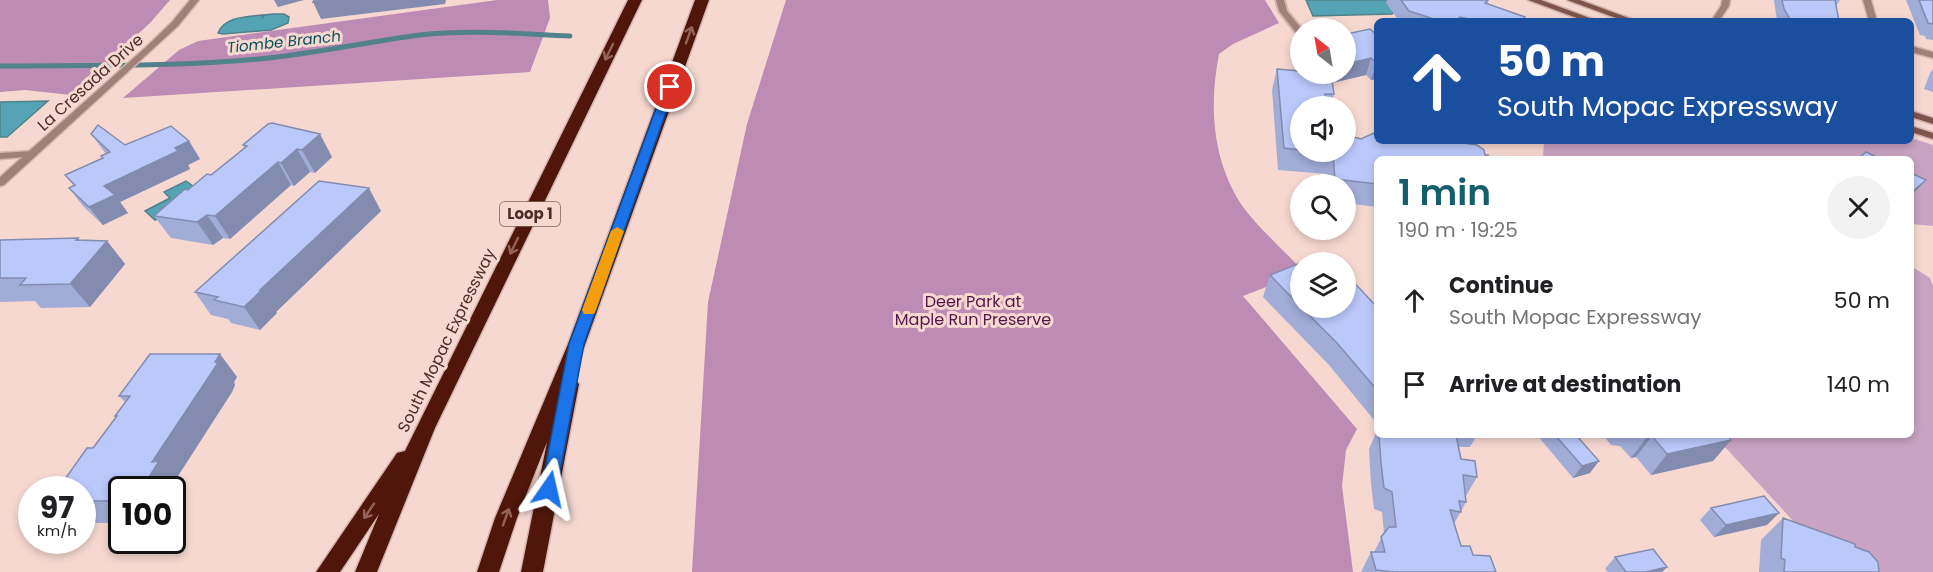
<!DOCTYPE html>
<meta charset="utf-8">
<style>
body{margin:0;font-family:Poppins,sans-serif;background:#f2f2f2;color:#202124;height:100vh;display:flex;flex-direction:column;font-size:22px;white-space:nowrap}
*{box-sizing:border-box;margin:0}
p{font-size:20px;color:#757577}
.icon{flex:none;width:33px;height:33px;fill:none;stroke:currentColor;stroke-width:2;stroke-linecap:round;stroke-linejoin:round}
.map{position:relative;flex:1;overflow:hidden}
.drawer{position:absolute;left:1374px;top:156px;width:540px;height:282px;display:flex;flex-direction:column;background:#fff;border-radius:9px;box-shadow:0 3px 9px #0003}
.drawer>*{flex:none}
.hud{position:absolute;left:1374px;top:18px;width:540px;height:126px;border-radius:9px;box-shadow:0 3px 9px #0003;background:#1a4fa0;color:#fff;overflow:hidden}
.needle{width:39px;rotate:329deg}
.controls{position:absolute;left:1290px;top:18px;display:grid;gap:12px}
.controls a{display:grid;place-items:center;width:66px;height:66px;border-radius:50%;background:#fff;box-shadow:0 3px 9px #0003;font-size:30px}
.speed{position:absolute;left:18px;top:476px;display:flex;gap:12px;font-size:30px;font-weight:700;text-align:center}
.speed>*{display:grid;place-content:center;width:78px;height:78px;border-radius:50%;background:#fff;box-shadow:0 3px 9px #0003;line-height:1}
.speed small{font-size:15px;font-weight:400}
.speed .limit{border:3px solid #111;border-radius:9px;background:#fff;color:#111}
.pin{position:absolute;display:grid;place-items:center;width:51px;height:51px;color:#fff;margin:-26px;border:3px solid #fff;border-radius:50%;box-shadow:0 2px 6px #0007}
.me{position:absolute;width:66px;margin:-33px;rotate:11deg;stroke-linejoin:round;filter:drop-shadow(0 0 4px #0008)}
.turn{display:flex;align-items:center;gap:21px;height:126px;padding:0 24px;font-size:27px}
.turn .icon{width:78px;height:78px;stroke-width:2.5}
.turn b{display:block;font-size:42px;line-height:51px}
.round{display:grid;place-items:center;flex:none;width:63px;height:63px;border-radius:32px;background:#f2f2f2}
.summary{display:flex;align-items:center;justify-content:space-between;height:102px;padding:0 24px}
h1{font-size:36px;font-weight:600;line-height:45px;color:#155f6d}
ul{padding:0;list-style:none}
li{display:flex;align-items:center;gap:18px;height:84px;padding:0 24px}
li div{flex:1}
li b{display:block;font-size:22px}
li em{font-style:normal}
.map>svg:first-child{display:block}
.green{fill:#c9a3c1}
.forest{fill:#be8bb4}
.water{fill:#54a4b5;stroke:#51818a;stroke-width:1.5}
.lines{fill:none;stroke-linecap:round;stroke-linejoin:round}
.stream{stroke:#51818a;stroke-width:5}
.service-casing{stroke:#d4b6af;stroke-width:4}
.minor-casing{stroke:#d4b6af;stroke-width:3}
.tertiary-casing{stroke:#d4b6af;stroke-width:3}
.secondary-casing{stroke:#d4b6af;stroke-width:3}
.motorway-casing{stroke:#d4b6af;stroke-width:3}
.service{fill:#a0817a;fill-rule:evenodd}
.minor{fill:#a0817a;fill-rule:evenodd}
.tertiary{fill:#a0817a;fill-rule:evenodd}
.secondary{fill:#7f544a;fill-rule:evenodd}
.motorway{fill:#50160a;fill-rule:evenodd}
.wall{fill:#a1acd7}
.shaded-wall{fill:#838caf}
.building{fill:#bbc8fa;stroke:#838caf;stroke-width:1.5}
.oneway{stroke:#92645a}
.route{fill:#1a73e8;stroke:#114b97;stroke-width:1.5}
.slow{fill:#f59e0b}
.labels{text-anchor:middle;stroke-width:6;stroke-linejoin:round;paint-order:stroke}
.far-water-label{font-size:15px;font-style:italic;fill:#06505d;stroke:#f6d8d1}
.shield{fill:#f6d8d1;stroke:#7e615a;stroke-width:1.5}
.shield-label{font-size:15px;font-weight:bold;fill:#4b2e27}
.street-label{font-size:16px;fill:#4b2e27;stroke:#f6d8d1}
.park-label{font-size:16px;fill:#54174c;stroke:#f6d8d1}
</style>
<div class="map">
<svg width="1933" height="572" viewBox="0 0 1933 572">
<rect width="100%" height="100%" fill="#f6d8d1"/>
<path class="green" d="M1911 138 1933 145V226L1911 224V159H1543L1544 141H1911Z
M1911 266 1930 278 1933 286V572H1840L1714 435H1911Z"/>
<path class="forest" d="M0 0H170L150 23 71 95 25 90 0 92Z
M497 0H548L550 18 530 72 123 98 179 50 198 41Z
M786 0H1265L1279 23 1233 44 1219 54C1209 105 1212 159 1241 204 1256 226 1282 248 1300 268V274L1243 296 1357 429 1346 450 1342 486 1353 572H692L708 302 747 124Z"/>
<path class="water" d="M1306 0H1408L1392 14 1313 16Z
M273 14H284L289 17 288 23 271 30 223 34 218 33C225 16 247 17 263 15L262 19 264 15Z
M48 101 7 137H0V102Z
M186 181 200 191 172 211 155 220 145 211 170 198 164 192Z"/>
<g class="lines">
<path class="stream" d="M0 66C86 65 173 67 259 59 313 54 366 42 420 35 470 29 520 34 570 36"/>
<g class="service-casing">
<path id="service" d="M1276 0H1284L1287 11 1301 28 1300 34H1297L1279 11Z"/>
</g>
<g class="minor-casing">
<path id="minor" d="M1863 0H1871L1877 21H1869Z
M1911 46 1933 52V58L1911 52Z
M32 151 37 154 36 156 0 159V153Z"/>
</g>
<g class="tertiary-casing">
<path id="tertiary" d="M190 0H199L178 26 4 185 0 186V177L146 47 172 22Z
M1722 0H1730L1729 6 1719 21H1711L1721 6Z"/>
</g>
<g class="secondary-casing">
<path id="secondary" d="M1528 0H1541L1598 21H1585Z
M1567 0H1580L1637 21H1624Z
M1911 111 1933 118V124L1911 117Z
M1911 126 1933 133V139L1911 132Z"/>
</g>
<g class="motorway-casing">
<path id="motorway" d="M628 0H642L435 428 377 572H355L379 514 340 572H316L397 453 405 451Z
M695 0H709L573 378 579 384 543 572H521L547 442 517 518 499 572H477L495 518 568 344Z"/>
</g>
<use href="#service" class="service"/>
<use href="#minor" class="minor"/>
<use href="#tertiary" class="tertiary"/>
<use href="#secondary" class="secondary"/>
<use href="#motorway" class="motorway"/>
</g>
<path class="wall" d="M1387 0H1489L1487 4 1525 17 1523 21H1399L1386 3Z
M1774 0H1840L1836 6 1839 21H1777Z
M1906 0H1933V40L1926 39 1925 36 1920 35Z
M1377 35V79L1371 80 1366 75 1332 83 1334 94 1330 106H1300V152H1346L1377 159V207L1346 203V184H1327V174L1278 170 1272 90 1277 69 1297 70 1300 57V74H1346Z
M1933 69V92L1924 89 1930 73Z
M268 124 332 157 315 173 310 172 294 186 291 185 230 239 223 238 213 245 171 238 154 216 188 190 211 175 245 148 243 145Z
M91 134 125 145 189 141 200 159 188 165 190 169 120 202 128 213 103 225 83 206 69 188 74 186 65 175 103 158 106 154Z
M381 211 276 312 277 313 260 330 231 323 228 319 211 315 195 292Z
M0 240 107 241 125 264 90 307 41 308 35 301 0 302Z
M1300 263V308L1377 307V435H1477L1470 447H1458L1461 459 1477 477 1466 496V502L1454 524 1461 546 1496 572H1361L1371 552H1374L1384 533 1382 512 1374 509 1371 484 1369 449 1376 433 1375 434 1374 420 1329 365 1263 297 1270 275Z
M220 354 237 377 234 382 235 385 232 392 176 479 180 484 122 489V523H82V489L93 448 116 417 115 416 125 402 119 396Z
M1537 435H1576L1590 473 1573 478Z
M1603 435H1727L1731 440 1713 461 1651 475 1636 457 1631 458 1620 446 1611 445Z
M1711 508 1767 525 1714 537 1700 520Z
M1783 518 1855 547 1879 572H1759L1761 540Z
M1615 557 1667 567 1662 572H1608L1605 569Z"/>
<path class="shaded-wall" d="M274 0H304L278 7Z
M330 0H446L445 4 321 19 313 2Z
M1371 58 1366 75 1314 87 1318 74H1346V64Z
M1377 63V79L1371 80Z
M320 134 332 157 315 173 302 150Z
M189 141 200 159 188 165 190 169 120 202 128 213 103 225 89 207 104 186 175 148Z
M297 149 310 172 294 186 281 163Z
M278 162 291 185 230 239 215 216Z
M1926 180 1915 192 1911 196 1912 192Z
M369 188 381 211 276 312 277 313 260 330 244 307 260 290Z
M207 215 223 238 213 245 197 222Z
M78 238 93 257 107 241 125 264 90 307 70 284 76 240Z
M220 354 237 377 234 382 235 385 232 392 176 479 180 484 172 496V489H137L152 462Z
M1652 436 1636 457 1631 458 1647 437Z
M1731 440 1713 461 1651 475 1667 454Z
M1599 461 1590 473 1573 478 1582 466Z
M1779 513 1767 525 1714 537 1726 525Z
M1667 567 1662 572H1646Z"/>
<path class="building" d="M314 0H330L313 2Z
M1401 0H1488L1485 3 1525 17 1521 21H1477L1460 17 1455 21 1450 19 1448 21H1440L1409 11Z
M1782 0H1835L1839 21H1791L1784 9Z
M1919 0H1933V24L1928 23Z
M1370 29 1377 35V63L1371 58 1346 64V34Z
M1277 69 1300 71V74H1331L1334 94H1325L1327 106H1300V150L1284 148Z
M272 123 320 134 302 150 297 149 281 163 278 162 215 216 207 215 197 222 154 216 185 189 188 190 207 174 211 175 247 146 243 145 268 124Z
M98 125 125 145 171 126 189 141 175 148 178 151 104 186 115 195 89 207 69 188 75 185 65 175 103 158 101 156 110 152 91 134Z
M1374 133H1377V141H1446L1458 142 1477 145 1484 150 1485 155H1488L1489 159H1377V184L1335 179 1333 153 1320 152H1346V135L1361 139Z
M1866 152 1881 159H1858Z
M1911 173 1926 180 1912 192 1911 191Z
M319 181 369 188 260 290H262L244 307 214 300 218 297 195 292Z
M78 238 76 240 107 241 70 284 20 285 26 278H0V240Z
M1320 256 1332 261 1334 262H1302Z
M1300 263V306L1270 275Z
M1346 274 1377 307V390L1337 343 1302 308H1346Z
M150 354H220L215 362H218L214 369 152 462 159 461 146 482 137 489H122V501H82V489H58L87 448H93L117 416H115L130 396H119Z
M1379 435H1456L1461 459 1475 461 1477 477 1463 475 1466 502 1459 501 1461 512 1450 510 1461 546H1470L1473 555 1490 556 1496 572H1394L1376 570 1371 552H1385L1381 537 1389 527H1396L1392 492 1384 488 1381 463Z
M1555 435H1576L1599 461 1582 466Z
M1645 435H1727L1731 440 1667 454 1652 436 1647 437Z
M1764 496 1779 513 1726 525 1711 508Z
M1783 518 1855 544V547L1869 552 1878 562 1879 572H1784L1785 560 1781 558Z
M1653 549 1667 567 1646 572H1626L1615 557Z"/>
<defs><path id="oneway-shaft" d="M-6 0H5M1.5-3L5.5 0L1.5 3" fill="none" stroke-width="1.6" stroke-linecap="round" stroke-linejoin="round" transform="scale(1.5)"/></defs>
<g class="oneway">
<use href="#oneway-shaft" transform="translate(689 35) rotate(-70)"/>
<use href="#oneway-shaft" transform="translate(609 52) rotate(116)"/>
<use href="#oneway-shaft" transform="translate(514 246) rotate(116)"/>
<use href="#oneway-shaft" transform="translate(369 511) rotate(124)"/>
<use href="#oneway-shaft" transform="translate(506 517) rotate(-70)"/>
</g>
<path class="route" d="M670 84 675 87 584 344 557 489 555 494 549 496 543 494 541 489 569 344 664 87Z"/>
<path class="slow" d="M617 227 624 231 596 310 594 314H584L582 310 611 231Z"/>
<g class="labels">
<g class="far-water-label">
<text transform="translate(284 42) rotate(-6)" y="5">Tiombe Branch</text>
</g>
<rect class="shield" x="500" y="202" width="60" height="24" rx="4.5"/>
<g class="shield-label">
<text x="530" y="219">Loop 1</text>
</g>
<g class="street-label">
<text transform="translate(90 82) rotate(-42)" y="6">La Cresada Drive</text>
<text transform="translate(446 340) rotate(-64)" y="6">South Mopac Expressway</text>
</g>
<g class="park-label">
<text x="973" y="307">Deer Park at<tspan x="973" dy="18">Maple Run Preserve</tspan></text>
</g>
</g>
</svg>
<div class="controls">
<a><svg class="needle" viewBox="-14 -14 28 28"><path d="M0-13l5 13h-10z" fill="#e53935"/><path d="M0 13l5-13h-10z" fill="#757577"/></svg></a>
<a><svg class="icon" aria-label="sound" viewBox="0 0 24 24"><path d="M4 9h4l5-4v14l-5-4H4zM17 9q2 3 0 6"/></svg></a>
<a><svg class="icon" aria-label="search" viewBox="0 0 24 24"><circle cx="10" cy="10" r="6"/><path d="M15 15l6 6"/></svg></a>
<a><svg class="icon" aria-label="layers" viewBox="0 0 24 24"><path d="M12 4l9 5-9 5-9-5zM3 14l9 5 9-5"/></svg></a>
</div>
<div class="speed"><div>97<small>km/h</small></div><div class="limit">100</div></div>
<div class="pin" style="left:670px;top:87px;background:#d93025"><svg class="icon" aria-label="arrive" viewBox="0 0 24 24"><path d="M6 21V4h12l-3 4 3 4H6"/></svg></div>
<svg class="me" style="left:549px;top:489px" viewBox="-20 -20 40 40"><path d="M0-17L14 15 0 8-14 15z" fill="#1a73e8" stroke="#fff" stroke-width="4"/></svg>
<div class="hud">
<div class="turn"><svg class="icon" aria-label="ahead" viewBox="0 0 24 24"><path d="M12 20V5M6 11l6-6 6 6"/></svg><div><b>50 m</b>South Mopac Expressway</div></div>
</div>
<section class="drawer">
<div class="summary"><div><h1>1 min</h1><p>190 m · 19:25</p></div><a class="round"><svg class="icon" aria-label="close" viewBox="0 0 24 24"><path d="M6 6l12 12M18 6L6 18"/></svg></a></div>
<ul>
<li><svg class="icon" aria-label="ahead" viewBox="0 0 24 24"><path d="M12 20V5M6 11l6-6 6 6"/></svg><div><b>Continue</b><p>South Mopac Expressway</p></div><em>50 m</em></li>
<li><svg class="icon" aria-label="arrive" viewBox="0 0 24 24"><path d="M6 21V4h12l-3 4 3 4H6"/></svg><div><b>Arrive at destination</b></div><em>140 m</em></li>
</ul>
</section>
</div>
